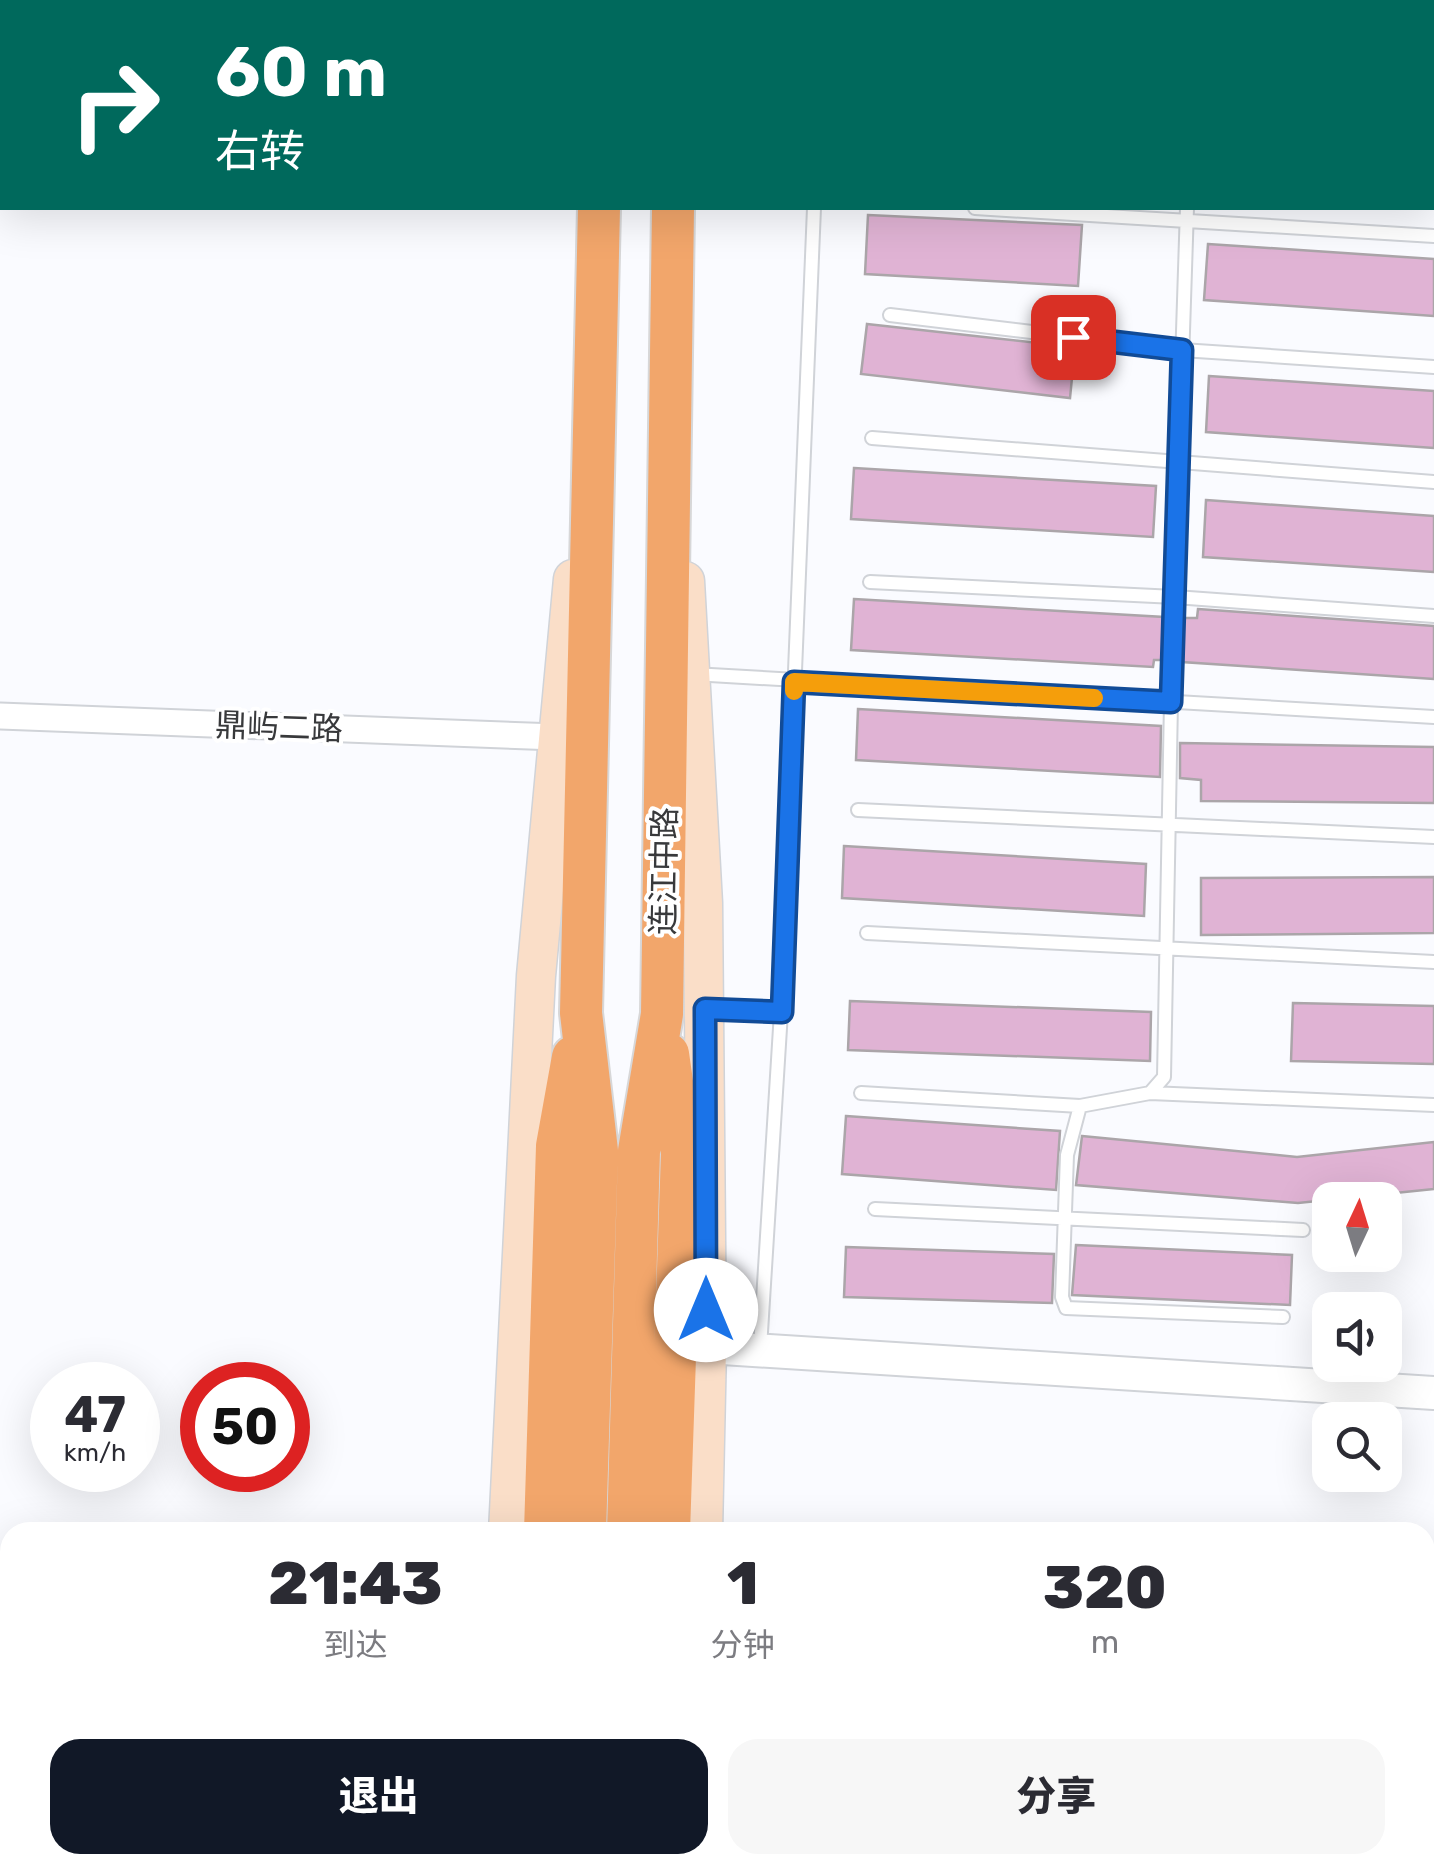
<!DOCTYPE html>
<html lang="zh">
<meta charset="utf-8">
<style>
body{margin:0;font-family:Rubik,"Noto Sans SC",sans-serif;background:#f7f7f7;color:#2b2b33;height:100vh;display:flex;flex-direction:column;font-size:38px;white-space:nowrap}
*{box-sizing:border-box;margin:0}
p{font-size:32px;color:#7c7c81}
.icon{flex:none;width:55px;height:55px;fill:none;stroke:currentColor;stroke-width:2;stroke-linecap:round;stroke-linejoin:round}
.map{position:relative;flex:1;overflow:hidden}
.drawer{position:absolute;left:0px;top:1522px;width:1435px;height:352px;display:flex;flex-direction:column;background:#fff;border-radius:30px 30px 0 0;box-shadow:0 10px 40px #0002}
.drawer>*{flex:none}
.banner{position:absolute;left:0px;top:0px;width:1435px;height:210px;box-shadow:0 10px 40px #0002;background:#00695c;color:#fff;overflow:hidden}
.needle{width:65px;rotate:4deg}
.tools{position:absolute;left:1312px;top:1182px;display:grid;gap:20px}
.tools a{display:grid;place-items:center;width:90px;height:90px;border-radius:20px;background:#fff;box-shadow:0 10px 40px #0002;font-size:50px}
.speed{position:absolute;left:30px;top:1362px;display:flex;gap:20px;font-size:50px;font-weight:700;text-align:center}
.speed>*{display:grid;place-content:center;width:130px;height:130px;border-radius:50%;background:#fff;box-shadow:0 10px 40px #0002;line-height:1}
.speed small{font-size:25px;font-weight:400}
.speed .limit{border:15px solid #d22;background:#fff;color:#111}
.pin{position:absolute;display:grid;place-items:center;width:85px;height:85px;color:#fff;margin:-42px;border-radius:20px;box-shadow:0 5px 15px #0006}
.me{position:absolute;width:110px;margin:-55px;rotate:0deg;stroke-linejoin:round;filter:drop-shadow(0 0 8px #0008)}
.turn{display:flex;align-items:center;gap:35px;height:210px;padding:0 50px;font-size:45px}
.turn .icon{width:130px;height:130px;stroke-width:2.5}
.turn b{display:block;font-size:70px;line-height:85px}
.eta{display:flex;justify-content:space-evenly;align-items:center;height:170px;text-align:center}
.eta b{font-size:60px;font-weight:800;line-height:70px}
.cta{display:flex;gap:20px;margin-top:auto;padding:20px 50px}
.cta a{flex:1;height:115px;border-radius:30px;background:#111827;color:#fff;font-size:40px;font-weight:800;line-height:115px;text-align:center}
.cta a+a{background:#f7f7f7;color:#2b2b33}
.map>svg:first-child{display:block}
.building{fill:#e0b3d4;stroke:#aba5a9;stroke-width:2.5}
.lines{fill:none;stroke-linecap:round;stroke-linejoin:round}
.service-casing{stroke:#d0d3d8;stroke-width:16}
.minor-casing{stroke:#d0d3d8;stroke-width:29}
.tertiary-casing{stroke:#d0d3d8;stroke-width:36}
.secondary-casing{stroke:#d0d3d8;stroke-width:41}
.trunk-casing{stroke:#d7d7d8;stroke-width:46}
.service{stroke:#fff;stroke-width:12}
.minor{stroke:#fff;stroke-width:25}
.tertiary{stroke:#fff;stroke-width:32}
.secondary{stroke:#fadec8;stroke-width:38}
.trunk{stroke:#f2a66b;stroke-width:42}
.route-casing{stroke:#114b97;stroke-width:25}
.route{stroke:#1a73e8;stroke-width:18}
.slow{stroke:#f59e0b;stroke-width:18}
.labels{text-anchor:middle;stroke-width:8;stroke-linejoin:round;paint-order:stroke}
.street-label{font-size:32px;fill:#38393b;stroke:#fff}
</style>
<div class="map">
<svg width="1434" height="1873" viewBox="0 0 1434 1873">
<rect width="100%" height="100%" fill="#fafbff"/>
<path class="building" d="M868 215 1082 225 1078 286 865 274Z
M1208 244 1434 259V316L1204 300Z
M867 324 1075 347 1070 398 861 374Z
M1209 376 1434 391V448L1206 432Z
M854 468 1156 486 1153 537 851 519Z
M1206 500 1434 516V572L1203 557Z
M854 599 1164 617 1162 660H1154L1153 667 851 650Z
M1198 609 1434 626V679L1182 662 1184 618H1197Z
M858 709 1161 726 1160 777 856 760Z
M1180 743 1434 747V803L1201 801V780L1180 778Z
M844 846 1146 864 1144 916 842 898Z
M1434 877V933L1201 935V878Z
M850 1001 1151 1012 1150 1061 848 1050Z
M1293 1003 1434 1006V1064L1291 1061Z
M846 1116 1060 1131 1056 1190 842 1174Z
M1082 1136 1297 1157 1434 1142V1189L1298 1203 1076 1185Z
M1076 1245 1292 1255 1290 1305 1072 1295Z
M846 1247 1054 1254 1052 1303 844 1297Z"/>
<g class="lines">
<g class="service-casing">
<path id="service" d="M823 2V0
M1194 2V0
M1432 92H1434
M975 208 1434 236
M1187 208 1171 702 1164 1077 1150 1093 1080 1106 1067 1155 1062 1297 1066 1308 1283 1317
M890 315 1182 350 1434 367
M872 438 1434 482
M870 582 1175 597 1434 616
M693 674 1434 717
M858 810 1434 837
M867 933 1434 962
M707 1009 781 1012
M861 1093 1080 1106
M1150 1093 1434 1105
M875 1209 1303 1230
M760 1348 781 1012 814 208
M1425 1862 1434 1863"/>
</g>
<g class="minor-casing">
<path id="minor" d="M0 118H2
M0 716 557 737"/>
</g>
<g class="tertiary-casing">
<path id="tertiary" d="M707 1347 1434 1393"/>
</g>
<g class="secondary-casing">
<path id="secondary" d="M685 581 703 903 707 1347 703 1532
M508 1532 536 976 573 579
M502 1873V1865
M695 1873V1865"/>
</g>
<g class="trunk-casing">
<path id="trunk" d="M603 2 604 0
M678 2V0
M668 1054 682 1153 669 1532
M545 1532 557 1146 573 1057
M585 1532 597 1151 581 1013 599 208
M628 1532 639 1151 662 1014 673 208
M534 1873 535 1865
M573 1873 574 1865
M619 1873V1865
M657 1873V1865"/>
</g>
<use href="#service" class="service"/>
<use href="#minor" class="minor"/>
<use href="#tertiary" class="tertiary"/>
<use href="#secondary" class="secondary"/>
<use href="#trunk" class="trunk"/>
</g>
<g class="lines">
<g class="route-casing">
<path id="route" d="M706 1310 705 1009 782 1012 794 682 1171 702 1182 350 1073 337"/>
</g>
<use href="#route" class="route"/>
<path class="slow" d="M794 691V682L1094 698"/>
</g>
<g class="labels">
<g class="street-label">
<text transform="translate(279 727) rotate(2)" y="11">鼎屿二路</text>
<text transform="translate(664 871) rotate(-89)" y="11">连江中路</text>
</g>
</g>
</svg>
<div class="tools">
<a><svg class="needle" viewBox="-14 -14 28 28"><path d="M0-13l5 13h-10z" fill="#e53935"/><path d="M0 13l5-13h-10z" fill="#7c7c81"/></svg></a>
<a><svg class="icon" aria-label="sound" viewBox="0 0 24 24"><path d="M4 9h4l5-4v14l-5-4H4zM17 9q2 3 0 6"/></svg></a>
<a><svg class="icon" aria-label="search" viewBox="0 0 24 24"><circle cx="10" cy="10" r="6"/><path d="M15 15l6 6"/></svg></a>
</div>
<div class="speed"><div>47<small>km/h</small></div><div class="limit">50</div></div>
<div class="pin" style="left:1073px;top:337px;background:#d93025"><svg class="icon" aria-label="arrive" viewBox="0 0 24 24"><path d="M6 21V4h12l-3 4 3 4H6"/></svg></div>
<svg class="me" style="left:706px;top:1310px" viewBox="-20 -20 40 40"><circle r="19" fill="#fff"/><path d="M0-13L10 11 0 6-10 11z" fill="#1a73e8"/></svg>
<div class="banner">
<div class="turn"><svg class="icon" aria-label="right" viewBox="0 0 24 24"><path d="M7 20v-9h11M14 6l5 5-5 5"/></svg><div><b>60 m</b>右转</div></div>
</div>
<section class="drawer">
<div class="eta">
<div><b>21:43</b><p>到达</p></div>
<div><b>1</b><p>分钟</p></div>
<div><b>320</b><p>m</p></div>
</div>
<div class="cta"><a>退出</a><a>分享</a></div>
</section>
</div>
